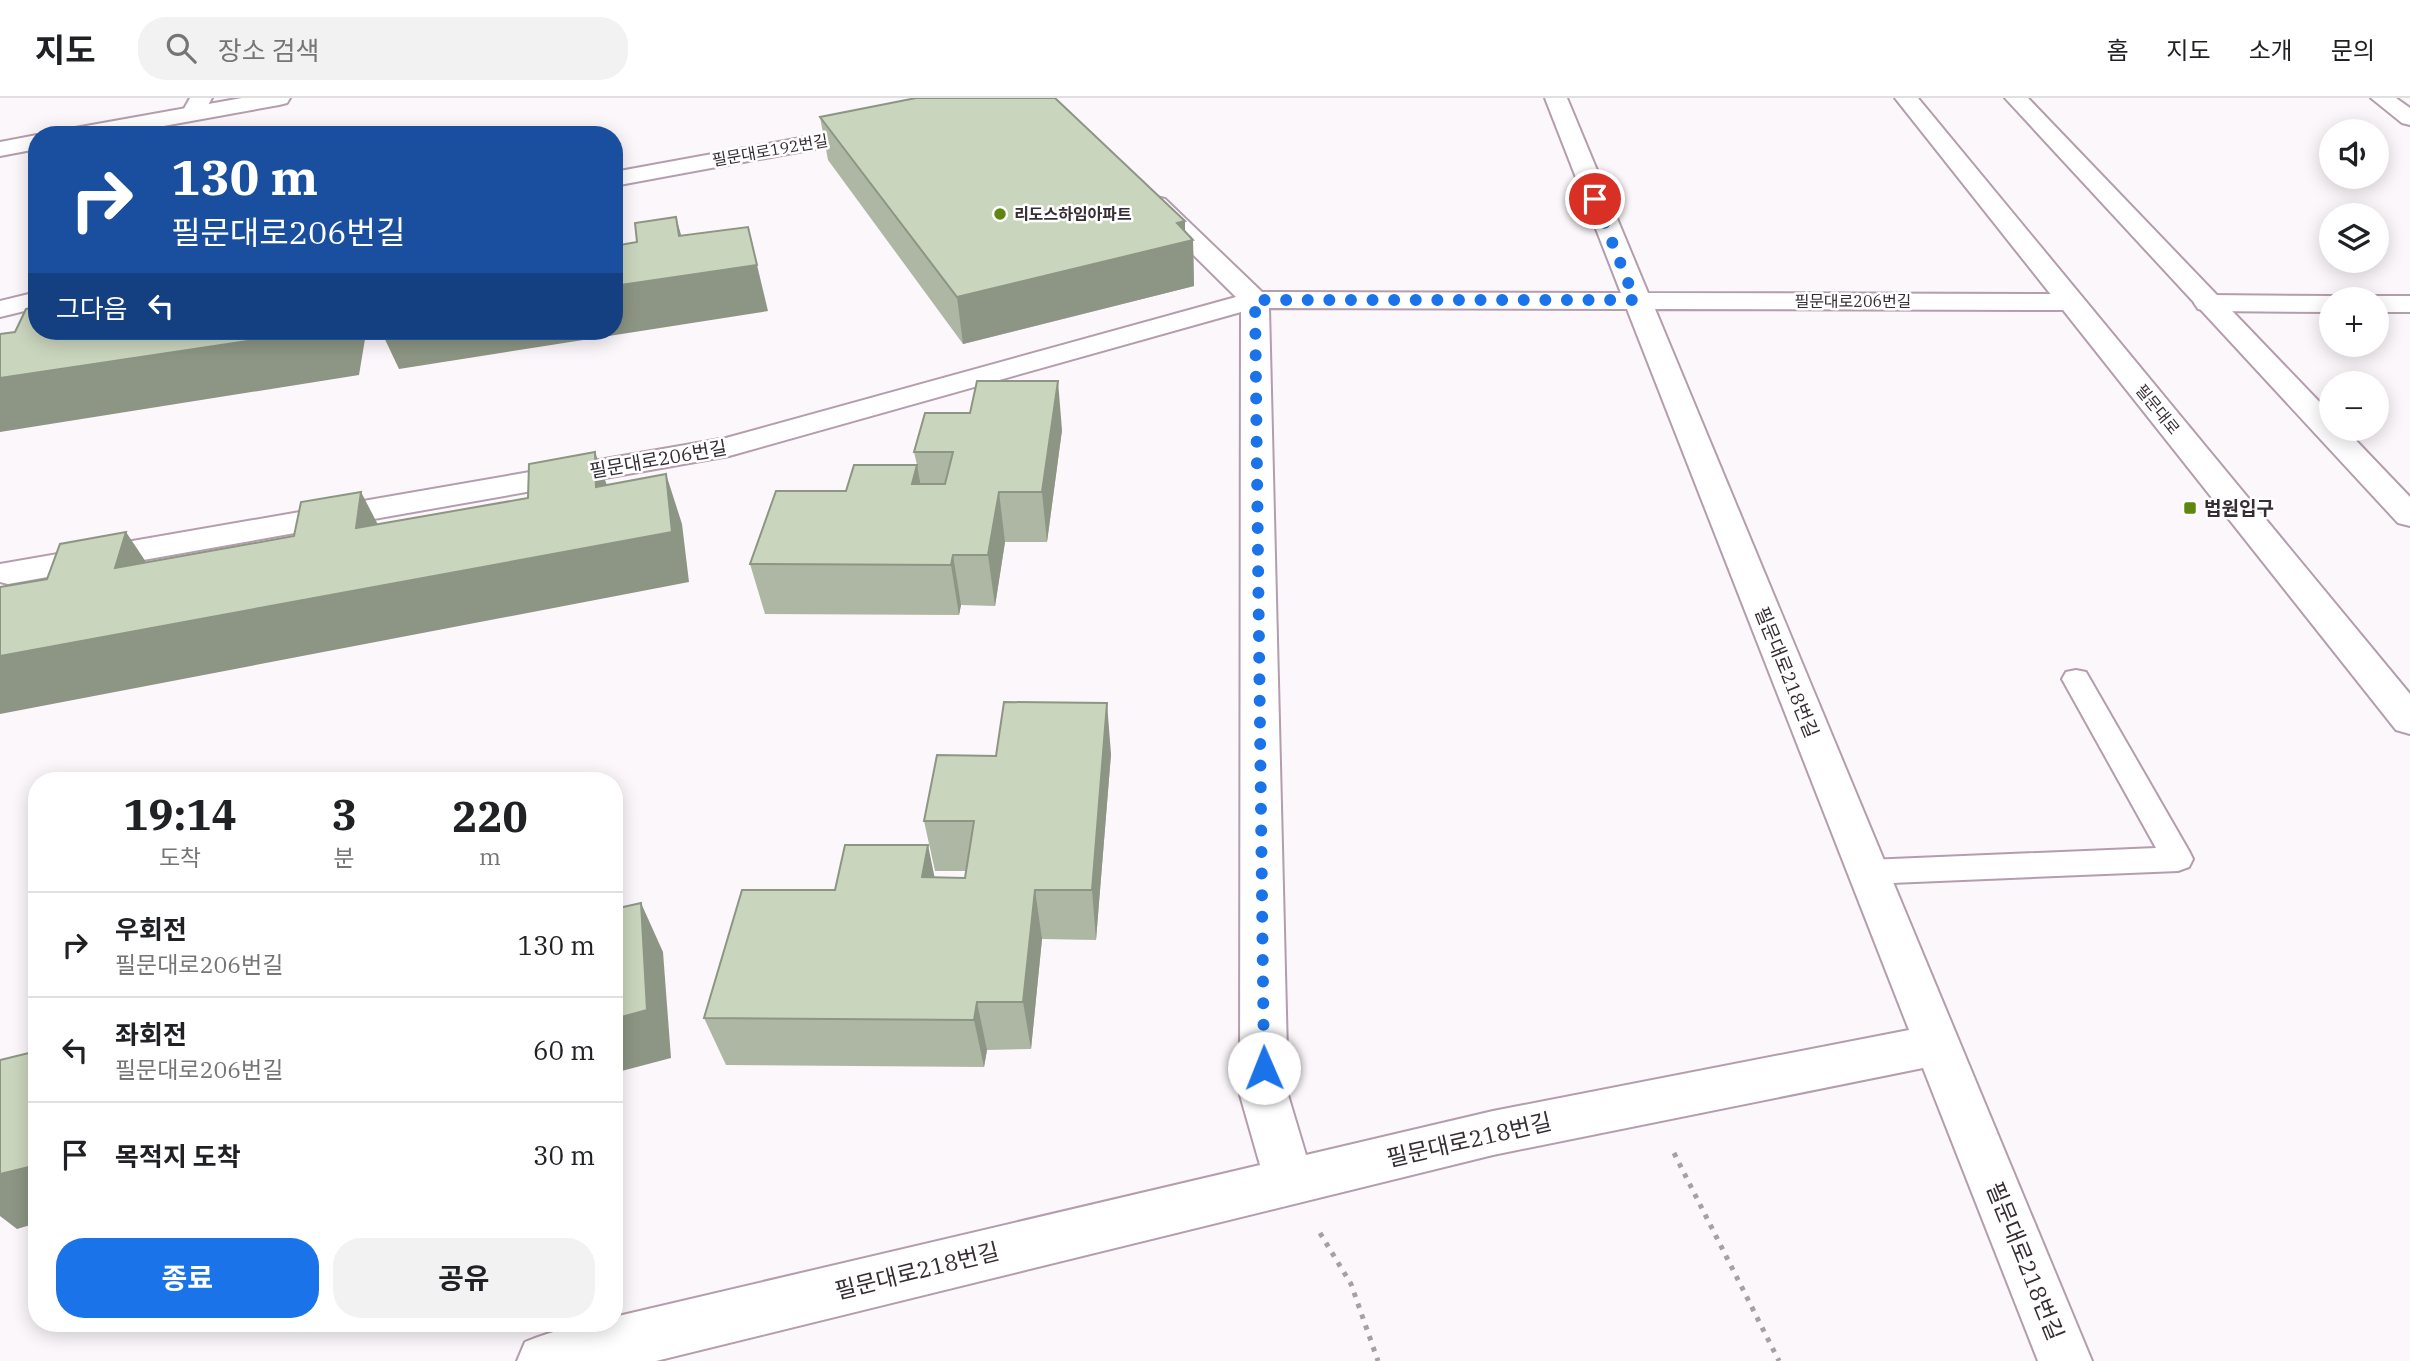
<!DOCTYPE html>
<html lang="ko">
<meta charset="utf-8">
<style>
body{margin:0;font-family:"IBM Plex Serif","Noto Sans KR",serif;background:#f2f2f2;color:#202124;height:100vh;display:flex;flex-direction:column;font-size:26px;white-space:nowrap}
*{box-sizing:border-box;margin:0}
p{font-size:23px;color:#757577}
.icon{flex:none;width:38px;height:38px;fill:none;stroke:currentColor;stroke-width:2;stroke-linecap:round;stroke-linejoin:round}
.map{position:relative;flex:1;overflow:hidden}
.drawer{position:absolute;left:28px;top:674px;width:595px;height:560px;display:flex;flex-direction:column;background:#fff;border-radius:28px;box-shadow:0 4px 18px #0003}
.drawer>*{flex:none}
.hud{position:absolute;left:28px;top:28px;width:595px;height:214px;border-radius:28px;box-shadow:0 4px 18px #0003;background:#1a4fa0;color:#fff;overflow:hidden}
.fabs{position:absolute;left:2319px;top:21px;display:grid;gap:14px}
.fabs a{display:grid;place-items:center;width:70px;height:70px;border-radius:50%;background:#fff;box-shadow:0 4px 18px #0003;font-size:35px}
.pin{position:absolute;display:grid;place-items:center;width:60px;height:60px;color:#fff;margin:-30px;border:4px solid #fff;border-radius:50%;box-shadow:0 2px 7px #0007}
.me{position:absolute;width:77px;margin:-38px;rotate:359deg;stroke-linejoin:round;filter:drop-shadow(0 0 5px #0008)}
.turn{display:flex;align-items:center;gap:24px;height:147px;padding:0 28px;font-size:32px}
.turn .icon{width:91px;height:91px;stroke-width:2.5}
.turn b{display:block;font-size:49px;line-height:60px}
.then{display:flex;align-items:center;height:66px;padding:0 28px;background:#0003;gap:14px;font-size:26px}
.eta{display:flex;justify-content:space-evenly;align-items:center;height:119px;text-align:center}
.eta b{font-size:42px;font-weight:700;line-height:49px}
.action{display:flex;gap:14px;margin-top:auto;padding:14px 28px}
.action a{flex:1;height:80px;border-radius:28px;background:#1a73e8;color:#fff;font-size:28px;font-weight:700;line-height:80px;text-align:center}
.action a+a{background:#f2f2f2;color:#202124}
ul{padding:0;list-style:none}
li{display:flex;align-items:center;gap:21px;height:105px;padding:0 28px;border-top:2px solid #e0e0e0}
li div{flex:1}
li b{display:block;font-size:26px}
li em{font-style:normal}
header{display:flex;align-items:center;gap:42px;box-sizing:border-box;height:98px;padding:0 35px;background:#fff;border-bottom:2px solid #e0e0e0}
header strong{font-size:33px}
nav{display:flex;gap:38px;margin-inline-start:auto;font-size:24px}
.search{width:490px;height:63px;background:#f2f2f2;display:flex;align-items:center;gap:18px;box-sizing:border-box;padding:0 24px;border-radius:28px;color:#757577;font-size:26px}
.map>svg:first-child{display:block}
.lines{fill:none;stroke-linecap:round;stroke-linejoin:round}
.lane-casing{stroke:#b49dad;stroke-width:4}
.street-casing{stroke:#b49dad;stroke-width:4}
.secondary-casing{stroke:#b49dad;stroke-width:4}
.primary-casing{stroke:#b49dad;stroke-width:4}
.path{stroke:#a69fa4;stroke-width:5;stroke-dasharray:4.5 7;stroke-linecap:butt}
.lane{fill:#fff;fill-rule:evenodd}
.street{fill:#fff;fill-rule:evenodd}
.secondary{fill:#fff;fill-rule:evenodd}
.primary{fill:#fff;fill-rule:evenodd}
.wall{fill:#aeb7a3}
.shaded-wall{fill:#8d9584}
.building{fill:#cad5bd;stroke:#8d9584;stroke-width:2}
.route{stroke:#1a73e8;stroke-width:12;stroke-dasharray:0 21.6}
.poi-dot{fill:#5f870f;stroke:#fff;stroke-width:2.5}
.labels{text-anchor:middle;stroke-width:5;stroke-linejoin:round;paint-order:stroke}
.far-street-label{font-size:16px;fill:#372e34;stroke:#fff}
.far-poi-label{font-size:16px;font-weight:bold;fill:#372e34;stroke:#fff;text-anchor:start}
.street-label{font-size:19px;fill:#372e34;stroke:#fff}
.poi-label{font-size:19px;font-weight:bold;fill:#372e34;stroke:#fff;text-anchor:start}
.near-street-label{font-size:23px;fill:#372e34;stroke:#fff}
</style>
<header>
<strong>지도</strong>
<div class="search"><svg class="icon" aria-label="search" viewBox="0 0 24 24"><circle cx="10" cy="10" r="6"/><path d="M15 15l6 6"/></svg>장소 검색</div>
<nav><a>홈</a><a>지도</a><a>소개</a><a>문의</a></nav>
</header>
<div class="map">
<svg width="2410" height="1263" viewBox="0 0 2410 1263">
<rect width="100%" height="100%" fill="#fcf7fa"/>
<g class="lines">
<g class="lane-casing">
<path id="lane" d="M2076 572 2086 574 2189 753 2193 761 2189 769 2178 773 1868 786 1857 783 1853 774 1857 765 1868 762 2156 750 2062 581 2066 574Z"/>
</g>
<g class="street-casing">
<path id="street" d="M190 0H212L200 21H184L181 16Z
M1545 0H1567L1648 195 2071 196 2081 198 2085 204 2081 210 2071 212 1655 211 2092 1263H2038L1923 970 1493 1057 656 1263H517L525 1244C554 1232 583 1225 614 1225V1219L1260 1067 1240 997 1241 214 729 358 8 486 0 484V466L726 340 1236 199 1147 111 1144 106 1147 101 1156 99 1165 101 1262 194 1621 195ZM1269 210 1627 211 1909 932 1493 1013 1306 1057 1288 997Z
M2371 0H2396L2410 10V27L2402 25Z
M877 26 885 28 888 33 885 38 614 88V74Z
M37 194V210L0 219V203Z
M2208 197 2331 198 2341 201H2331V214L2208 213 2198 211 2194 205 2198 199Z
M2376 198H2410V214H2376V201H2366Z"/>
</g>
<g class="secondary-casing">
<path id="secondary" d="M242 0H290L287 5 279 7 114 37H64L67 32 75 30Z
M37 37V51L0 58V44Z"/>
</g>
<g class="primary-casing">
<path id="primary" d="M1895 0H1918L2410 596V636L2396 632Z
M2005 0H2028L2331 316V331H2345L2410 399V428L2398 425Z"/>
</g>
<path class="path" d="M1674 1055 1779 1263
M1320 1135 1351 1186 1378 1263"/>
<use href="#lane" class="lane"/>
<use href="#street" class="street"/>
<use href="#secondary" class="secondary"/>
<use href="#primary" class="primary"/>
</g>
<path class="wall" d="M820 19 1185 123V134L1193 142 1194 188 963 246 828 62Z
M1062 332 1047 444H1005L995 508 961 507 959 517 765 516 750 466 846 393 917 367 914 354Z
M1111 656 1096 842 1042 841 1031 951 987 952 984 969 726 967 704 920 835 792 935 779 965 780 966 773H935L924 723 996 658Z"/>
<path class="shaded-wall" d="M676 119 689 165 748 129 768 213 399 271 381 233H614V188L679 138Z
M1185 123V144L1193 142 1194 188 963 246 957 199Z
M314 233H365L366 235 359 277 0 334V280Z
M1058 283 1062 332 1047 444 1042 394Z
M595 354 613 404 596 389Z
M917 367 926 417 912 386Z
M666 376 682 426 689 484 0 616V558Z
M361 394 387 444 356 430Z
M999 394 1005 444 995 508 988 457Z
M126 434 160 485 115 470Z
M953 457 961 507 959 517 951 467Z
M1107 605 1111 656 1096 842 1092 792Z
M928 747 938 796 922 779Z
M1035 792 1042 841 1031 951 1023 904Z
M641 805 663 854 671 960 614 975V921Z
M977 904 987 952 984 969 974 922Z
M37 1067V1125L17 1131 0 1118V1076Z"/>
<path class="building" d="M916 0H1055L1185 123 1177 125 1193 142 957 199 820 19Z
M676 119 679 138 748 129 757 167 614 188V148L637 144 635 125Z
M37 209V233H314L0 280V236L15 234 26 211Z
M977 283H1058L1042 394H999L988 457H953L951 467 750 466 776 393H846L854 367H917L912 386H945L953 354H914L925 315H970Z
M595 354 596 389 666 376 672 434 0 558V489L47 481 60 446 126 434 115 470 294 438 301 404 361 394 356 430 528 400 529 366Z
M1004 604 1107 605 1092 792H1035L1023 904H977L974 922 704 920 742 792H835L845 747H928L922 779 965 780 974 723H924L937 657 996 658Z
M641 805 647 912 614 921V811Z
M37 953V1067L0 1076V962Z"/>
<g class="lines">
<path class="route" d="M1264 970 1255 202H1635L1595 101"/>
</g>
<g class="poi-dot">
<circle cx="1000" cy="116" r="7"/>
<rect x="2183" y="403" width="14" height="14" rx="3.5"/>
</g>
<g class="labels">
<g class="far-street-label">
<text transform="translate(770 52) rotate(-10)" y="6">필문대로192번길</text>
<text x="1853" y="209">필문대로206번길</text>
<text transform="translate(2158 311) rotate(51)" y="6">필문대로</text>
</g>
<g class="far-poi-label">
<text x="1014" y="122">리도스하임아파트</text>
</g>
<g class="street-label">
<text transform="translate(658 361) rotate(-10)" y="7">필문대로206번길</text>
<text transform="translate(1787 574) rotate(68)" y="7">필문대로218번길</text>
</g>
<g class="poi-label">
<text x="2204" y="417">법원입구</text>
</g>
<g class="near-street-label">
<text transform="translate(1469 1042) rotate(-13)" y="8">필문대로218번길</text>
<text transform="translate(2025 1163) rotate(68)" y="8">필문대로218번길</text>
<text transform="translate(917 1173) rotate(-14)" y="8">필문대로218번길</text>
</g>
</g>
</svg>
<div class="fabs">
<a><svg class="icon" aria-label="sound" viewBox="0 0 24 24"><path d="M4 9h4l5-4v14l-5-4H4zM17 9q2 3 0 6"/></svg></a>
<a><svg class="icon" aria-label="layers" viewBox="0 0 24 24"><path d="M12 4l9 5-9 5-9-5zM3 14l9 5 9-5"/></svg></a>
<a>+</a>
<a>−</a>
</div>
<div class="pin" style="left:1595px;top:101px;background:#d93025"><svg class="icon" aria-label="arrive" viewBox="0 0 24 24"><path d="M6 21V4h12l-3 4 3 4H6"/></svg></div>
<svg class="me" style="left:1264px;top:970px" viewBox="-20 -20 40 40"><circle r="19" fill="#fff"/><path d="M0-13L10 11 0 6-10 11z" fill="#1a73e8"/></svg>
<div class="hud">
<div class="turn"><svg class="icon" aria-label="right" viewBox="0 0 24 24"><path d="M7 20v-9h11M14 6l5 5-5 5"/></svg><div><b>130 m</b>필문대로206번길</div></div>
<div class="then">그다음<svg class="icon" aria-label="left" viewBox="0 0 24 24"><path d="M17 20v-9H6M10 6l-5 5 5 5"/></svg></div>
</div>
<section class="drawer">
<div class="eta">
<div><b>19:14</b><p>도착</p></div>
<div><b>3</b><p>분</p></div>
<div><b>220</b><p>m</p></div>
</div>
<ul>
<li><svg class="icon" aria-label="right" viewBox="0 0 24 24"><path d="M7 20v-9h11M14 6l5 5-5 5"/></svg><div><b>우회전</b><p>필문대로206번길</p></div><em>130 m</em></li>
<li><svg class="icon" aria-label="left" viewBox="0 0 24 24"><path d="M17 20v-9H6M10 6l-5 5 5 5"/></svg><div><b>좌회전</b><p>필문대로206번길</p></div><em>60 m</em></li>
<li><svg class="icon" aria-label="arrive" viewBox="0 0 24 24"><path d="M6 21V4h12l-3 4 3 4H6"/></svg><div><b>목적지 도착</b></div><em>30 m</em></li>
</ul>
<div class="action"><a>종료</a><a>공유</a></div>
</section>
</div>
